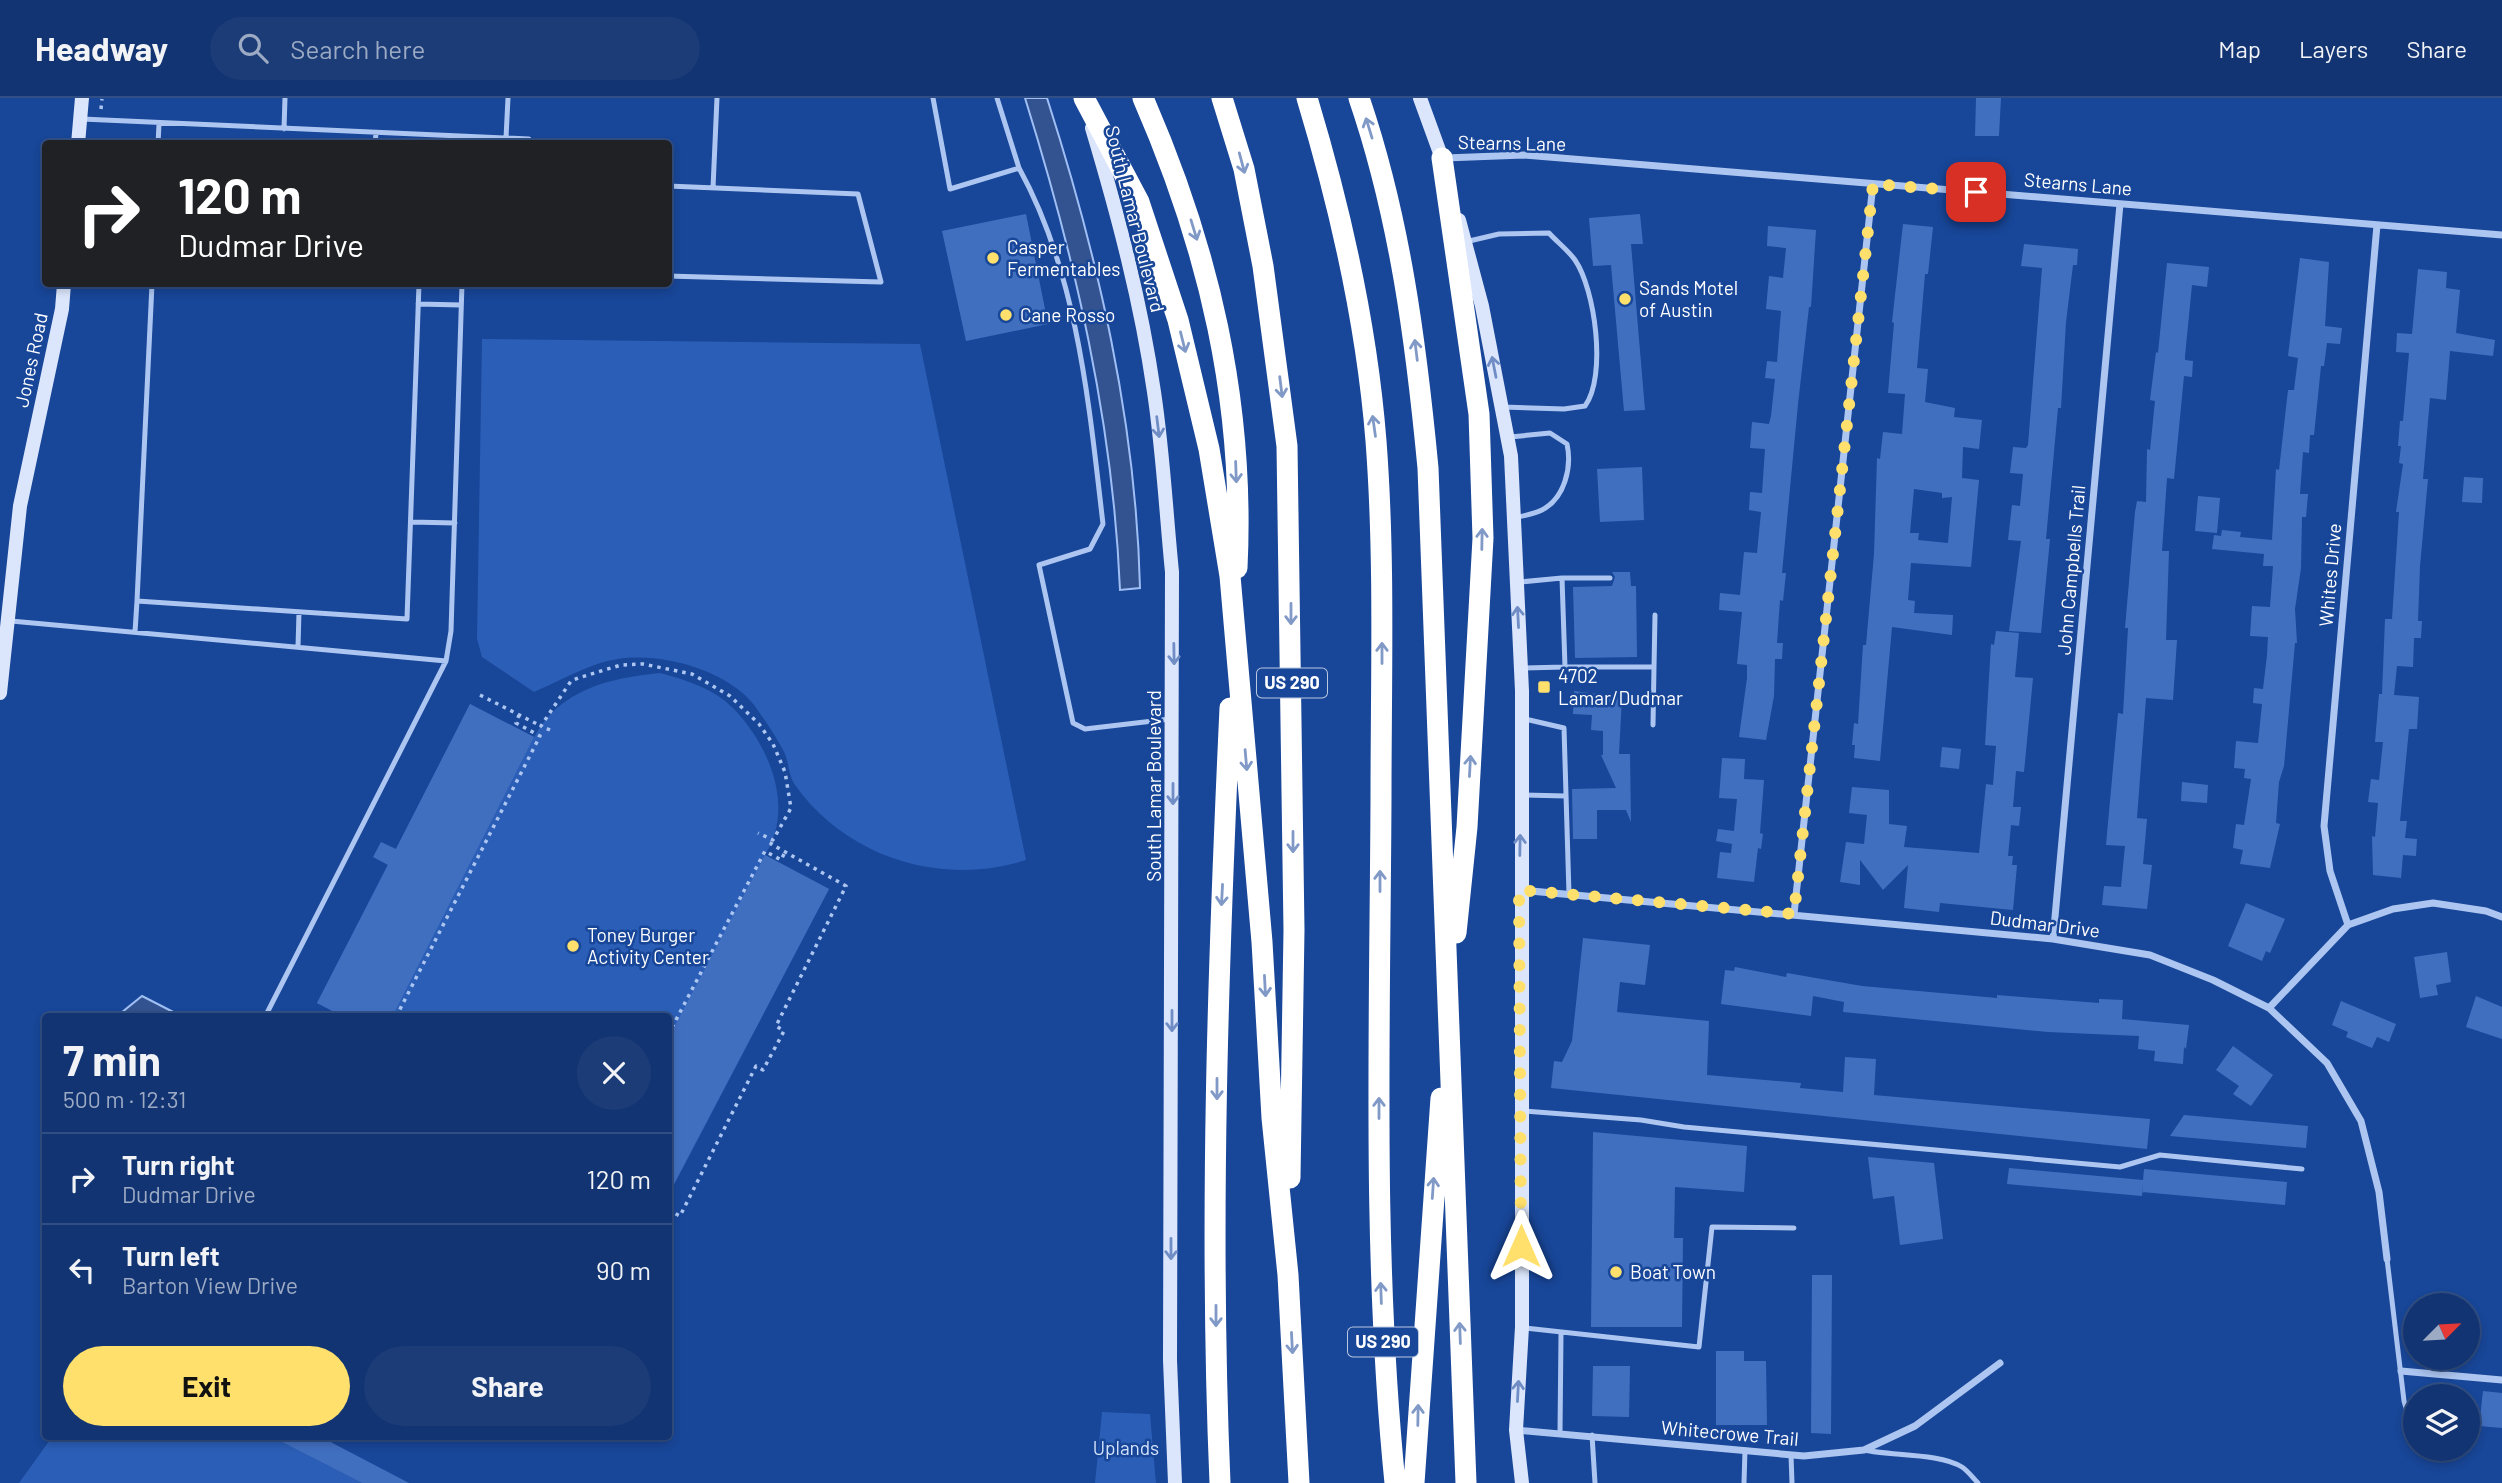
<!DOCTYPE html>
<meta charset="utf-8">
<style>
body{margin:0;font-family:Barlow,sans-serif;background:#1b3c77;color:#f1f3f6;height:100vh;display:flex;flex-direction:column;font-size:26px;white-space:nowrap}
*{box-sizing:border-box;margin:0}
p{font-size:23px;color:#9caac4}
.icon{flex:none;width:38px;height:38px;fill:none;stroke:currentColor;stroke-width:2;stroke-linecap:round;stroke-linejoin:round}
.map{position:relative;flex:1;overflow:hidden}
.panel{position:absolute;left:42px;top:915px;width:630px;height:427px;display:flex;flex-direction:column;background:#123472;border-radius:7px;box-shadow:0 4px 10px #0003,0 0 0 2px #314f84}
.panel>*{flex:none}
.top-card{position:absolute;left:42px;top:42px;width:630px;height:147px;border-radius:7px;box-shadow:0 4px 10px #0003,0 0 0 2px #314f84;background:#202124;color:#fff;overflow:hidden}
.needle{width:46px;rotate:66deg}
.buttons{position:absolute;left:2403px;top:1195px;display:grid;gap:14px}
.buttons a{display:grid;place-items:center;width:77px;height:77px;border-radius:50%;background:#123472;box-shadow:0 4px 10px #0003,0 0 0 2px #314f84;font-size:35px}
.pin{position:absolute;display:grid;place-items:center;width:60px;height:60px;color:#fff;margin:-30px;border-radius:14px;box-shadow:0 4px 10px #0006}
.me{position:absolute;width:77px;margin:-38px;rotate:0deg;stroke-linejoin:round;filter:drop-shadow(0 0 5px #0008)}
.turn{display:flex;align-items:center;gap:24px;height:147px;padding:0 21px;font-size:32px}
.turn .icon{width:91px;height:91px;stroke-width:2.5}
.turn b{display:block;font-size:49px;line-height:60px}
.round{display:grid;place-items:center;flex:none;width:74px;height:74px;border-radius:37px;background:#1b3c77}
.head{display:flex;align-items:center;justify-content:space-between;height:119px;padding:0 21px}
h1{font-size:42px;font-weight:700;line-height:52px}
.cta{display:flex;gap:14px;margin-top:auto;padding:14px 21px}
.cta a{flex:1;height:80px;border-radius:42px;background:#ffe06c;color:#111;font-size:28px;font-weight:700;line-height:80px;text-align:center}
.cta a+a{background:#1b3c77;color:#f1f3f6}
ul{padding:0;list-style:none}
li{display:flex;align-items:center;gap:21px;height:91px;padding:0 21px;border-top:2px solid #314f84}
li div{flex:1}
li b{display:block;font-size:26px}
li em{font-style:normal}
header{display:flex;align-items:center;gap:42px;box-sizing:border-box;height:98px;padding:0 35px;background:#123472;border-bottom:2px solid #314f84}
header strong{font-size:33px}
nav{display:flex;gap:38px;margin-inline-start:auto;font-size:24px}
.search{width:490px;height:63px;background:#1b3c77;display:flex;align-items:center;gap:18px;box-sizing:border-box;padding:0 24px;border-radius:38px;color:#9caac4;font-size:26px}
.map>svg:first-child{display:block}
.green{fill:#2b5eb6}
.water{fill:#325290;stroke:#9fbff4;stroke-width:2}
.building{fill:#416fc0;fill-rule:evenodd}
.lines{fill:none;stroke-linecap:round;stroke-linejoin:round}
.path{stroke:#acc6f1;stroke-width:3.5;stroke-dasharray:3.5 5;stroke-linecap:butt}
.lane{stroke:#acc6f1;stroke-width:5}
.street{stroke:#acc6f1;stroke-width:7}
.secondary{stroke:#dbe6fc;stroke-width:14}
.highway{stroke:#fff;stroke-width:21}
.oneway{stroke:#8099c6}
.oneway2{stroke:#708ec5}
.route{stroke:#ffe06c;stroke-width:12;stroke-dasharray:0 21.6}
.poi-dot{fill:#ffe06c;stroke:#184698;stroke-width:2.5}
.labels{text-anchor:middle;stroke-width:5;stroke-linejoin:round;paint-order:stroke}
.shield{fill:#184698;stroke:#bac8e0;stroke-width:2}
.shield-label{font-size:18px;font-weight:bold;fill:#fff}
.street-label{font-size:19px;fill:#fff;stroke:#184698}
.poi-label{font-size:19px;fill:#fff;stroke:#184698;text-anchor:start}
.park-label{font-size:19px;fill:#d3e2fc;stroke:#184698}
</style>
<header>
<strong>Headway</strong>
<div class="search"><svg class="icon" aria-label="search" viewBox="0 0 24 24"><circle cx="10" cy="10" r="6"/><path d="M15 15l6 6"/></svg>Search here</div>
<nav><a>Map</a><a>Layers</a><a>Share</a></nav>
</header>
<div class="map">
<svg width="2502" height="1385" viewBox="0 0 2502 1385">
<rect width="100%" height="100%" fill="#184698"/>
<path class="green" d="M482 241 920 246 1026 762C942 789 847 760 795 687 788 677 789 662 783 652 775 637 764 621 754 607 727 572 661 554 618 561 590 565 560 583 534 594L482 559 477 541Z
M660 575C686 582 713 590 733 610 770 648 795 710 765 757L829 791 673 1089 668 1087V919H344L317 905 470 606 534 639C560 591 610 580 660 575Z
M1102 1314 1150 1316 1156 1385H1095Z
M52 1339H272L362 1385H19Z"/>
<path class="water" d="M1025 0H1047C1098 159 1136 323 1140 490L1120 492C1113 324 1075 160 1025 0Z
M142 898 183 919H116Z"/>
<path class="building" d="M1976 0H2001L1999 38H1975Z
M1026 116 1048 226 966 243 942 133Z
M1640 116 1643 146H1631L1645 312 1624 313 1611 167 1593 168 1589 120Z
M1903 126 1933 129 1928 176H1925L1917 270 1928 271 1925 304 1955 310 1954 319 1982 322 1979 351 1963 349 1962 380 1979 382 1971 469 1911 465 1908 502 1915 503 1914 515 1953 517 1952 537 1892 529 1880 663 1854 660 1855 647H1852L1854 625 1858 626 1863 547H1866L1874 456 1877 360 1880 361 1883 334 1902 336 1905 296 1888 295 1894 225 1892 224ZM1914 391 1942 395V400L1952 399 1948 445 1918 442 1919 435H1910Z
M1768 128 1816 132 1811 209H1809L1798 306 1782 475H1786L1783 503 1780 502 1777 545H1783L1782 561H1775L1774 598 1766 642 1739 639 1747 580V567L1737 566 1742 514 1719 512 1720 495 1740 497 1744 454 1757 455 1761 414 1749 412 1750 394 1762 395 1765 351 1750 350 1752 324 1769 326 1771 318 1775 281 1765 280 1767 263 1777 264 1781 213 1766 211 1769 178 1783 180 1786 150 1767 148Z
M2024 146 2078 151 2077 167H2073L2066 224 2061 310H2058L2046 441H2050L2041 535 2009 533 2021 443 2008 442 2012 407 2020 408 2023 376 2010 375 2013 349 2026 350 2028 347 2042 170 2021 168Z
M2300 160 2329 164 2325 228 2342 230 2340 246 2327 245 2324 268H2321L2314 337H2310L2309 355 2303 354 2300 396H2308L2306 419H2302L2301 470 2295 511 2297 545H2295L2284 668 2279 684 2276 725 2280 726 2270 770 2240 766 2243 752 2233 750 2236 726 2244 727 2251 681 2244 680 2245 671 2234 670 2236 643 2258 645 2262 606 2253 605 2254 590 2263 591 2267 557 2268 539 2250 538 2252 508 2270 509 2273 468H2263L2264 456 2212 451 2214 437 2221 438 2222 432 2241 434 2240 439 2272 442 2276 371 2279 372 2288 292H2294L2298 260 2288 258Z
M2167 165 2209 169 2207 189 2192 187 2185 258V262L2193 263 2192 279 2184 278 2174 381 2167 380 2162 453H2169L2166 542H2177L2173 602 2146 600 2137 720 2147 721 2143 766 2152 767 2147 811 2102 807 2104 788 2121 789 2125 748 2106 747 2118 615 2123 616 2128 530H2125L2135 414 2137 403 2146 404 2147 351 2150 352 2155 303 2150 302 2156 254 2158 255Z
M2418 171 2447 174 2446 190 2460 192 2456 235 2495 242 2493 258 2450 253 2446 302 2430 300 2423 381H2428L2420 468 2418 523H2422L2421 540H2414L2413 569 2397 568 2394 597 2419 599 2417 631H2409L2400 723H2407L2405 740 2417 741 2416 758 2403 757 2401 780 2373 777 2372 738 2375 739 2378 705 2368 704 2371 681 2379 682 2383 644H2375L2379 596H2382L2385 521H2392L2399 414H2396L2403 366 2399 365 2401 348H2398L2400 323H2403L2409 255 2396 254 2397 235 2412 236Z
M1642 369 1644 422 1600 424 1597 371Z
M2464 379 2483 380 2482 405 2462 404Z
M2198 398 2220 400 2217 435 2195 433Z
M1612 474H1630L1631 488H1636L1637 559 1575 560 1573 489 1612 488 1615 479Z
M1996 533 2019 535 2015 579 2033 580 2024 674 2016 673 2013 709H2021L2019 728 2011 727 2008 758H2013L2012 767H2017L2013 812 1940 805 1939 814 1904 810 1908 767 1883 792 1860 762V787L1840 784 1846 744 1864 746 1867 717 1849 715 1852 689 1889 692V726L1907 728 1904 749 1979 755 1986 686 1993 687 1996 648 1985 647 1991 546 1994 547Z
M1574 593 1622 599 1619 656H1630L1631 724 1626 712H1597V741H1573L1572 691 1616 690 1601 657H1603V633L1591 632 1592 617 1573 616Z
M470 606 534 639 392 919H344L317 905 388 767 373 759 381 744 396 751Z
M1942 649 1961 651 1959 671 1940 669Z
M1722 660 1745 661 1744 681 1764 682 1760 735 1763 736 1761 751 1758 750 1754 784 1717 780 1720 754 1731 755 1732 746 1716 743 1718 731 1734 733 1737 701 1719 700Z
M2182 684 2208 687 2207 705 2181 703Z
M765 757 829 791 668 1097V941Z
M2246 805 2285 821 2270 855 2266 853 2262 863 2228 848Z
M1583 840 1650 847 1645 887 1620 884 1617 914 1709 923 1707 977 1801 985 1800 990 1843 994 1845 959 1876 961 1874 997 2150 1021 2147 1051 1551 990 1554 963 1562 964 1572 943Z
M2447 854 2451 884 2436 887 2438 897 2420 900 2414 859Z
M1735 869 1786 879 1787 875 1862 888 1997 900V897L2099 905V901L2123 902 2122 921 2189 927 2186 951 2184 949 2183 966 2154 963 2155 953 2138 951 2139 938 2048 934 1843 914 1844 904 1813 898 1811 918 1721 906 1725 872 1734 873Z
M2476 898 2502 909V941L2466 929Z
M2341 903 2396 926 2389 944 2377 939 2372 950 2346 939 2348 934 2332 927Z
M2233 948 2273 977 2251 1008 2233 996 2239 988 2216 972Z
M2184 1017 2308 1028 2306 1050 2170 1038Z
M1593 1034 1747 1048 1744 1094 1675 1089 1674 1140H1683L1682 1229H1591Z
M1868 1059 1934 1065 1943 1141 1900 1147 1894 1098 1873 1101Z
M2009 1070 2143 1082 2142 1098 2007 1086Z
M2144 1071 2287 1084 2285 1107 2142 1094Z
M1812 1177H1832L1831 1336 1811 1335Z
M1716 1253H1744V1263H1766L1767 1327H1716Z
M1593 1268H1630L1629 1319 1592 1318Z
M2483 1293 2502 1295V1330L2479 1328Z
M272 1339H321L409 1385H362Z"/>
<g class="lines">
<path class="path" d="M101 11 102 1
M480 597 541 628
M550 632 541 628 571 583 578 580 621 567 643 566 692 576 730 598 759 626 773 646 785 674 791 710 773 742 758 735
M307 915 313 919
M396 919 540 638 516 625 519 617
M668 937 765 753 781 762 785 754
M668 1112 680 1118 756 968 763 972 784 933 776 928 846 788 771 746 773 742"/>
<path class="lane" d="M933 0 950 91 1019 70 997 0
M82 21 529 41V46
M284 31 285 0
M506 40 508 0
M158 46 159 26
M375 46 376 35
M1019 70C1078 177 1089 307 1103 426L1090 451 1039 467 1073 625 1085 631 1170 621
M668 88 858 96 881 184 668 178
M713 90 717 0
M1465 144 1499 136 1549 135C1557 144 1568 152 1575 162 1595 191 1607 278 1585 308L1564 311 1502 309
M152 186 137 503 407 521 419 186
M418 206 461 207
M1510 339 1550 335 1567 346C1572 369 1565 400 1542 412 1534 416 1523 418 1514 420
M411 424 455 425
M1562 480H1610
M1520 484 1562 480 1565 569 1521 570
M11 523 446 563
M135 534 137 503
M298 549 299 514
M1565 569H1654L1655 517
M1525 621 1564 630 1569 796
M1653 627 1654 569
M1523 697 1566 698
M265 919 446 563 451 533 462 186
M1524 1013 1641 1022 1684 1029 2120 1069 2160 1057 2302 1071
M2387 1161 2404 1303 2415 1340
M1525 1230 1699 1249 1712 1129 1794 1130
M1560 1334 1561 1236
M1592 1337 1595 1385
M2418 1351 2419 1353
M1864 1352C1891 1358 1940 1355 1962 1369 1968 1373 1973 1380 1978 1385
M1791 1357 1792 1385
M1744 1385 1745 1352"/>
<path class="street" d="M1445 60 1524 57 2502 137
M1520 792 2053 841 2150 857 2213 882 2269 910 2327 965 2361 1023 2379 1094 2387 1161
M1794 816 1873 86
M2348 827 2330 773 2324 728 2377 127
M2053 841 2120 106
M2269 910 2348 827 2393 811 2433 805 2486 813 2502 819
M2401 1273 2502 1282
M1516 1332 1804 1358 1864 1352 1915 1328 2000 1265"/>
<path class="secondary" d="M1420 0 1444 66
M1092 30C1118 117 1141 204 1154 294 1163 353 1166 414 1172 474L1170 1262 1175 1385
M78 46 82 0
M1459 122 1482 208 1511 358 1522 593V1229L1516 1332 1522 1385
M0 595 20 408 62 211 64 186"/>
<path class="highway" d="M1084 0 1139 104 1178 222 1209 351 1230 478 1262 844 1272 1020 1288 1177 1299 1385
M1143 0C1209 151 1245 304 1237 470
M1222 0 1244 71 1263 168 1287 348 1294 832 1290 1080
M1307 0C1340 109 1367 229 1376 343 1385 461 1381 581 1381 700 1380 928 1372 1157 1395 1385
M1359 0C1400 120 1416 244 1428 370L1466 1385
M1442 60 1479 316 1483 440 1467 729 1456 835
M1220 1385C1209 1127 1218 868 1230 610
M1414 1385 1441 1000"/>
</g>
<defs><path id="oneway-shaft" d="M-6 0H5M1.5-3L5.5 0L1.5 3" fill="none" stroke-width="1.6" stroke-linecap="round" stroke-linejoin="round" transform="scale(1.75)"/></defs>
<g class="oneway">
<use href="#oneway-shaft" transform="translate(1369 30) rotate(-107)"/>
<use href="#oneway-shaft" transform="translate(1242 65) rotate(75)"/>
<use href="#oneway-shaft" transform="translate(1194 132) rotate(73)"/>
<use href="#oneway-shaft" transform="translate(1183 244) rotate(76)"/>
<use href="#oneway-shaft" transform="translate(1416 252) rotate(-97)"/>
<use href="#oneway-shaft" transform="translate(1281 289) rotate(83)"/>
<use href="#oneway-shaft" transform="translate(1374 328) rotate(-98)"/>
<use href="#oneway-shaft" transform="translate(1236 374) rotate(88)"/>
<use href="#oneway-shaft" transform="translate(1482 441) rotate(-89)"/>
<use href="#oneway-shaft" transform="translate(1291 516) rotate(90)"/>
<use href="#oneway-shaft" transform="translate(1382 555) rotate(-90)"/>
<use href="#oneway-shaft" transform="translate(1246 662) rotate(85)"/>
<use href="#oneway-shaft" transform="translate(1470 668) rotate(-87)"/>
<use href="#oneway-shaft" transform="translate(1293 744) rotate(90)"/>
<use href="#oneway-shaft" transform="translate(1380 783) rotate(-90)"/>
<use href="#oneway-shaft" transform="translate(1222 797) rotate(93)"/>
<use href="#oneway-shaft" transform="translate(1265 888) rotate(87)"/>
<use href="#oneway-shaft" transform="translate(1217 991) rotate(90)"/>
<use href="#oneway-shaft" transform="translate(1379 1010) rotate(-90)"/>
<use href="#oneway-shaft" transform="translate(1433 1090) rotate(-86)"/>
<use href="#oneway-shaft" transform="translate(1381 1195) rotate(-92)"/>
<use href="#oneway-shaft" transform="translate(1216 1218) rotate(90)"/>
<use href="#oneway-shaft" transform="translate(1460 1235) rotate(-92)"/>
<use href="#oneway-shaft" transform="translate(1292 1245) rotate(87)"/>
<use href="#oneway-shaft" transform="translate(1418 1317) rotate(-89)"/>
</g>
<g class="oneway2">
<use href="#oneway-shaft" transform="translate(1494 269) rotate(-101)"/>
<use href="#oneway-shaft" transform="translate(1158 329) rotate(83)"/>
<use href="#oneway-shaft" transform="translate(1518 519) rotate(-93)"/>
<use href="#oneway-shaft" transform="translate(1174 556) rotate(89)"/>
<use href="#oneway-shaft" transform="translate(1173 696) rotate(90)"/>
<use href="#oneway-shaft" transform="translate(1520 747) rotate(-89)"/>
<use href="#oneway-shaft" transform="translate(1172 923) rotate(90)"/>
<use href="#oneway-shaft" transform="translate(1171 1151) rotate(90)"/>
<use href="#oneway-shaft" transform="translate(1518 1293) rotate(-87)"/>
</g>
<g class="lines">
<path class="route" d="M1521 1148 1519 792 1794 816 1873 86 1976 94"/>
</g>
<g class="poi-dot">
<circle cx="993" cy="160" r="7"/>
<circle cx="1625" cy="201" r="7"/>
<circle cx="1006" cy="217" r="7"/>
<rect x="1537" y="582" width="14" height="14" rx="3.5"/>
<circle cx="573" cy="848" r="7"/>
<circle cx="1616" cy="1174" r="7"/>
</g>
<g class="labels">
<g class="shield">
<rect x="1257" y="570.5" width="70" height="29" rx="5"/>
<rect x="1348" y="1229.5" width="70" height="29" rx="5"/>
</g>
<g class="shield-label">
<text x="1292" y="591">US 290</text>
<text x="1383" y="1250">US 290</text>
</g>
<g class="street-label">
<text transform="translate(1512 45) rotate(1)" y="7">Stearns Lane</text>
<text transform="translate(2078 86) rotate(5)" y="7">Stearns Lane</text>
<text transform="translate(1135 121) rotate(76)" y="7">South Lamar Boulevard</text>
<text transform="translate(31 262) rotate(-78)" y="7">Jones Road</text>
<text transform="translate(2071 472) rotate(-85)" y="7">John Campbells Trail</text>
<text transform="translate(2330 477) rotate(-85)" y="7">Whites Drive</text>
<text transform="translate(1154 688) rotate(-90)" y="7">South Lamar Boulevard</text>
<text transform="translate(2045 826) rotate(7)" y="7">Dudmar Drive</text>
<text transform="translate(1730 1335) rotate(5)" y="7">Whitecrowe Trail</text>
</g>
<g class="poi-label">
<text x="1007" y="156">Casper<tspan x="1007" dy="22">Fermentables</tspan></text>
<text x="1639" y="197">Sands Motel<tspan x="1639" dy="22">of Austin</tspan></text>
<text x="1020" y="224">Cane Rosso</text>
<text x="1558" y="585">4702<tspan x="1558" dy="22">Lamar/Dudmar</tspan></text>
<text x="587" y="844">Toney Burger<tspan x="587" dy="22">Activity Center</tspan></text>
<text x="1630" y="1181">Boat Town</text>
</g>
<g class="park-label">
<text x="1126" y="1357">Uplands</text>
</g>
</g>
</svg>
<div class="buttons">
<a><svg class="needle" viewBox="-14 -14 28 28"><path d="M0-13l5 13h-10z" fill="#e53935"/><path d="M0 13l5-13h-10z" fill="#9caac4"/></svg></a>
<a><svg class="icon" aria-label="layers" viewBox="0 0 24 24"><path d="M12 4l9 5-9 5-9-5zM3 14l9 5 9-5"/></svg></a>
</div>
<div class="pin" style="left:1976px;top:94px;background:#d93025"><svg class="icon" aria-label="arrive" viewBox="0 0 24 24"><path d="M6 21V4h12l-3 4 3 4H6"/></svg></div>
<svg class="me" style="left:1521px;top:1148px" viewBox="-20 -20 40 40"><path d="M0-17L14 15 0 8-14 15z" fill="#ffe06c" stroke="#fff" stroke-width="4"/></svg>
<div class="top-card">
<div class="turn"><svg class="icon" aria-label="right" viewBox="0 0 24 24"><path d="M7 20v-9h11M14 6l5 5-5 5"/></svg><div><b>120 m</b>Dudmar Drive</div></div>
</div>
<section class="panel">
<div class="head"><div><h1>7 min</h1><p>500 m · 12:31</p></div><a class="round"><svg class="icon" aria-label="close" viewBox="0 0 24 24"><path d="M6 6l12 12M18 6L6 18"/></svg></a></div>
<ul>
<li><svg class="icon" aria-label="right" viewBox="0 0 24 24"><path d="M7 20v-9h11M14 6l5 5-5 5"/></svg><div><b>Turn right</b><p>Dudmar Drive</p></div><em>120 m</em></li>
<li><svg class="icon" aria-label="left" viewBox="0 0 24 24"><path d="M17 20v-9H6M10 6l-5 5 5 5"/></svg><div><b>Turn left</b><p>Barton View Drive</p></div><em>90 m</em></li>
</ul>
<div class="cta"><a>Exit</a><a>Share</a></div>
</section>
</div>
